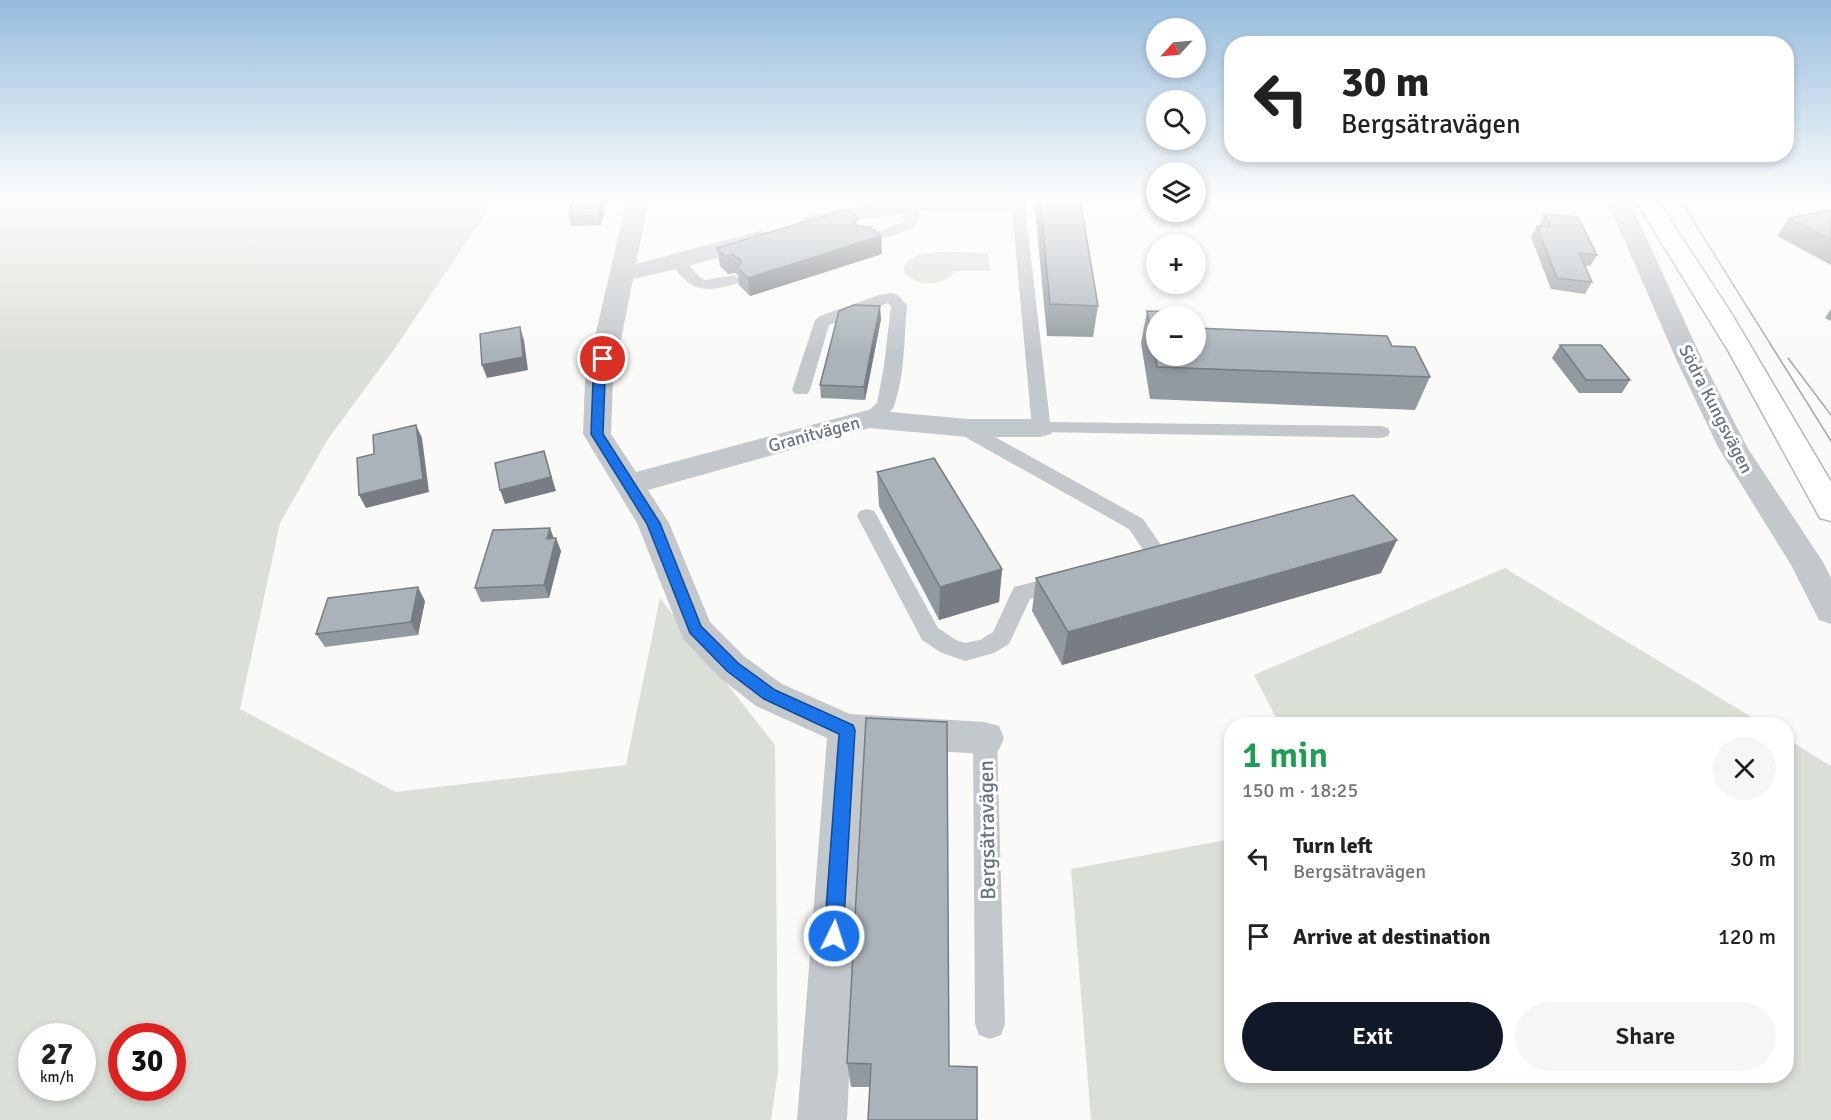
<!DOCTYPE html>
<meta charset="utf-8">
<style>
body{margin:0;font-family:Signika,sans-serif;background:#f6f6f6;color:#222;height:100vh;display:flex;flex-direction:column;font-size:22px;white-space:nowrap}
*{box-sizing:border-box;margin:0}
p{font-size:20px;color:#767676}
.icon{flex:none;width:33px;height:33px;fill:none;stroke:currentColor;stroke-width:2;stroke-linecap:round;stroke-linejoin:round}
.map{position:relative;flex:1;overflow:hidden}
.sheet{position:absolute;left:1224px;top:717px;width:570px;height:366px;display:flex;flex-direction:column;background:#fff;border-radius:24px;box-shadow:0 3px 9px #0003}
.sheet>*{flex:none}
.banner{position:absolute;left:1224px;top:36px;width:570px;height:126px;border-radius:24px;box-shadow:0 3px 9px #0003;background:#fff;color:#222;overflow:hidden}
.needle{width:39px;rotate:244deg}
.buttons{position:absolute;left:1146px;top:18px;display:grid;gap:12px}
.buttons a{display:grid;place-items:center;width:60px;height:60px;border-radius:50%;background:#fff;box-shadow:0 3px 9px #0003;font-size:30px}
.speed{position:absolute;left:18px;top:1023px;display:flex;gap:12px;font-size:30px;font-weight:700;text-align:center}
.speed>*{display:grid;place-content:center;width:78px;height:78px;border-radius:50%;background:#fff;box-shadow:0 3px 9px #0003;line-height:1}
.speed small{font-size:15px;font-weight:400}
.speed .limit{border:9px solid #d22;background:#fff;color:#111}
.pin{position:absolute;display:grid;place-items:center;width:51px;height:51px;color:#fff;margin:-26px;border:3px solid #fff;border-radius:50%;box-shadow:0 2px 6px #0007}
.me{position:absolute;width:66px;margin:-33px;rotate:4deg;stroke-linejoin:round;filter:drop-shadow(0 0 4px #0008)}
.turn{display:flex;align-items:center;gap:21px;height:126px;padding:0 18px;font-size:27px}
.turn .icon{width:78px;height:78px;stroke-width:2.5}
.turn b{display:block;font-size:42px;line-height:51px}
.round{display:grid;place-items:center;flex:none;width:63px;height:63px;border-radius:32px;background:#f6f6f6}
.headline{display:flex;align-items:center;justify-content:space-between;height:102px;padding:0 18px}
h1{font-size:36px;font-weight:600;line-height:45px;color:#1e9e55}
.button{display:flex;gap:12px;margin-top:auto;padding:12px 18px}
.button a{flex:1;height:69px;border-radius:36px;background:#111827;color:#fff;font-size:24px;font-weight:600;line-height:69px;text-align:center}
.button a+a{background:#f6f6f6;color:#222}
ul{padding:0;list-style:none}
li{display:flex;align-items:center;gap:18px;height:78px;padding:0 18px}
li div{flex:1}
li b{display:block;font-size:22px}
li em{font-style:normal}
.map>svg:first-child{display:block}
.green{fill:#dadfd7;fill-rule:evenodd}
.lines{fill:none;stroke-linecap:round;stroke-linejoin:round}
.secondary-casing{stroke:#b3babf;stroke-width:3}
.lane{fill:#c3c8cc;fill-rule:evenodd}
.street{fill:#c3c8cc;fill-rule:evenodd}
.secondary{fill:#fff;fill-rule:evenodd}
.tram{stroke:#a2aab0;stroke-width:1.5}
.wall{fill:#929a9f}
.shaded-wall{fill:#777d82}
.building{fill:#aab3b9;stroke:#777d82;stroke-width:1.5}
.route{fill:#1a73e8;stroke:#114b97;stroke-width:1.5}
.labels{text-anchor:middle;stroke-width:6;stroke-linejoin:round;paint-order:stroke}
.street-label{font-size:18px;fill:#657683;stroke:#fff}
.near-street-label{font-size:21px;fill:#657683;stroke:#fff}
</style>
<div class="map">
<svg width="1831" height="1120" viewBox="0 0 1831 1120">
<rect width="100%" height="100%" fill="#fafaf8"/>
<path class="green" d="M0 198H496L395 348 328 439 280 523 240 709 396 792 626 765 660 598 775 745 778 1072 771 1120H0ZM32 1036H82V1088H32ZM122 1036H172V1088H122Z
M943 252 988 253 990 271H955C944 287 916 288 904 272V266C912 253 929 253 943 252Z
M1505 568 1763 724H1279L1254 675Z
M1787 739 1831 766V1120H1091L1071 869 1231 839 1232 1076H1786Z"/>
<g class="lines">
<g class="secondary-casing">
<path id="secondary" d="M1634 198H1656L1731 313 1831 482V521L1820 518 1729 352Z"/>
</g>
<path class="lane" d="M906 198H920V201H1011L1010 198H1024L1050 422 1381 426 1388 428 1390 432 1388 436 1381 438 1035 432 1032 428 1012 209H919V219L914 228 870 243H860L858 240 860 237 903 222Z
M677 258C688 260 694 275 705 280L734 275 742 280 739 283C704 293 692 293 670 262Z
M892 293 898 295 907 305C904 337 905 373 895 403 892 415 873 426 862 423L859 419 877 403 884 366 891 306 888 303 829 325 810 390 807 394H795L792 390 815 320 820 316 879 295Z
M968 422 1143 519 1170 558 1167 563 1146 570 1139 567 1135 562 1139 557 1146 554 1129 529 965 437 959 428 962 424Z
M867 509 874 511 877 516 938 628 956 640 965 643 980 640 993 632 1014 587 1060 575 1068 577 1071 583 1068 589 1030 599 1009 644 994 653 965 661 940 652 922 640 857 516 860 511Z
M985 728 994 731 997 738 1005 1024 1001 1035 990 1039 979 1035 975 1024 973 738 976 731Z"/>
<path class="street" d="M627 198H649L636 264 760 231 768 233 771 238 768 243 685 267 633 279 613 380 611 434 636 472 868 410 968 419H1041L1051 422 1055 428 1051 434 1041 437H968L869 428 648 490 669 523 710 622 745 657 782 684 850 714 985 722 999 726 1004 738 999 750 985 754 865 747 847 1120H797L827 738 756 706 719 677 683 639 637 523 583 434 585 380Z
M1606 198H1628L1702 359 1747 447 1823 562 1831 578V624L1819 620 1791 565 1718 447 1676 359Z
M920 199 928 200 931 205 928 210 864 219 810 230 802 228 799 223 802 218 810 216 864 205Z"/>
<use href="#secondary" class="secondary"/>
<path class="tram" d="M1679 198 1831 441
M1788 358 1831 415"/>
</g>
<path class="wall" d="M573 198H607L601 225 571 226 569 217Z
M1034 198H1080L1098 306 1093 337 1047 336Z
M1831 210V265L1777 236 1789 218Z
M1544 214 1597 255 1590 266H1584L1592 282 1585 294 1551 289 1531 237 1537 226H1539Z
M858 227 882 254 750 296 739 285 738 275 735 273 728 274 720 266 717 248Z
M1831 309V321L1825 318Z
M1147 311 1156 356 1392 346 1430 377 1415 410 1150 399 1141 343Z
M881 319 865 400 821 398 820 385Z
M1560 345 1630 380 1622 393H1579L1552 358Z
M877 472 1002 569 999 602 939 620 879 506Z
M554 538 561 551 549 598 481 602 475 588Z
M1381 573 1062 665 1032 611 1036 578Z
M425 601 418 635 325 647 316 634Z
M847 1063 949 1066 870 1087H851Z"/>
<path class="shaded-wall" d="M602 198H607L601 225 598 215Z
M881 236 882 254 750 296 748 278Z
M880 306 881 319 865 400 864 387Z
M520 327 524 340 528 370 487 378 482 365Z
M416 425 422 438 429 492 366 508 359 495Z
M544 451 556 491 505 504 500 490Z
M550 528 555 541 547 539Z
M556 538 561 551 549 598 544 585Z
M1397 540 1381 573 1062 665 1068 632Z
M1002 569 999 602 939 620 940 587Z
M418 587 425 601 418 635 411 622Z"/>
<path class="building" d="M573 198H602L598 215 569 217Z
M1040 198H1080L1098 306 1050 304Z
M848 209 858 218 855 221 857 226 870 227 881 236 748 278 737 267 741 263V260L733 255 725 256 717 248Z
M1831 210V240L1789 218Z
M1544 214 1578 217 1597 255 1579 253 1592 282 1557 278 1537 226 1551 227Z
M854 305 880 306 864 387 820 385 839 311Z
M1147 311 1177 312 1180 316H1156V356H1196V328L1387 336 1392 346 1415 347 1430 377 1157 367Z
M520 327 523 357 482 365 480 334Z
M1560 345H1601L1630 380H1586Z
M416 425 423 479 359 495 357 458 374 454 373 435Z
M544 451 551 477 500 490 495 463Z
M934 458 1002 569 940 587 877 472Z
M1353 495 1397 540 1068 632 1036 578Z
M550 528 547 539 556 538 544 585 475 588 493 530Z
M418 587 411 622 316 634 328 598Z
M866 718 947 722 949 1066 977 1067V1120H868L871 1064 847 1063Z"/>
<linearGradient id="sky" x2="0" y2="1"><stop stop-color="#96bcdc"/><stop offset="0.56" stop-color="#fdfdfc"/><stop offset="1" stop-color="#fdfdfc" stop-opacity="0"/></linearGradient>
<rect width="1831" height="355" fill="url(#sky)"/>
<path class="route" d="M603 356 609 359 605 380 603 434 660 523 701 626 738 663 775 690 853 725 855 730 843 936 840 943 834 946 827 943 824 936 839 734 764 699 727 671 690 633 647 524 591 434 593 380 598 359Z"/>
<g class="labels">
<g class="street-label">
<text transform="translate(1716 409) rotate(63)" y="6">Södra Kungsvägen</text>
<text transform="translate(814 434) rotate(-15)" y="6">Granitvägen</text>
</g>
<g class="near-street-label">
<text transform="translate(987 830) rotate(-91)" y="7">Bergsätravägen</text>
</g>
</g>
</svg>
<div class="buttons">
<a><svg class="needle" viewBox="-14 -14 28 28"><path d="M0-13l5 13h-10z" fill="#e53935"/><path d="M0 13l5-13h-10z" fill="#767676"/></svg></a>
<a><svg class="icon" aria-label="search" viewBox="0 0 24 24"><circle cx="10" cy="10" r="6"/><path d="M15 15l6 6"/></svg></a>
<a><svg class="icon" aria-label="layers" viewBox="0 0 24 24"><path d="M12 4l9 5-9 5-9-5zM3 14l9 5 9-5"/></svg></a>
<a>+</a>
<a>−</a>
</div>
<div class="speed"><div>27<small>km/h</small></div><div class="limit">30</div></div>
<div class="pin" style="left:603px;top:359px;background:#d93025"><svg class="icon" aria-label="arrive" viewBox="0 0 24 24"><path d="M6 21V4h12l-3 4 3 4H6"/></svg></div>
<svg class="me" style="left:834px;top:936px" viewBox="-20 -20 40 40"><circle r="17" fill="#1a73e8" stroke="#fff" stroke-width="3"/><path d="M0-11L8 9 0 5-8 9z" fill="#fff"/></svg>
<div class="banner">
<div class="turn"><svg class="icon" aria-label="left" viewBox="0 0 24 24"><path d="M17 20v-9H6M10 6l-5 5 5 5"/></svg><div><b>30 m</b>Bergsätravägen</div></div>
</div>
<section class="sheet">
<div class="headline"><div><h1>1 min</h1><p>150 m · 18:25</p></div><a class="round"><svg class="icon" aria-label="close" viewBox="0 0 24 24"><path d="M6 6l12 12M18 6L6 18"/></svg></a></div>
<ul>
<li><svg class="icon" aria-label="left" viewBox="0 0 24 24"><path d="M17 20v-9H6M10 6l-5 5 5 5"/></svg><div><b>Turn left</b><p>Bergsätravägen</p></div><em>30 m</em></li>
<li><svg class="icon" aria-label="arrive" viewBox="0 0 24 24"><path d="M6 21V4h12l-3 4 3 4H6"/></svg><div><b>Arrive at destination</b></div><em>120 m</em></li>
</ul>
<div class="button"><a>Exit</a><a>Share</a></div>
</section>
</div>
